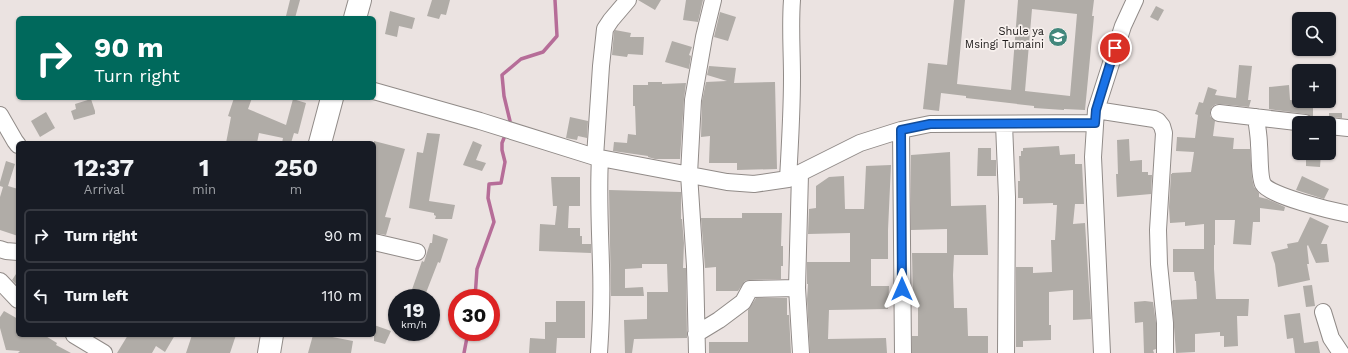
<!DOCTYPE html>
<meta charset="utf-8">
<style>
body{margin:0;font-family:"Work Sans",sans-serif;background:#20242c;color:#f1f3f6;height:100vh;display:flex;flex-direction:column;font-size:15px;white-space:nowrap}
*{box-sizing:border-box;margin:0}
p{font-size:13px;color:#9ea1a6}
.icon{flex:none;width:22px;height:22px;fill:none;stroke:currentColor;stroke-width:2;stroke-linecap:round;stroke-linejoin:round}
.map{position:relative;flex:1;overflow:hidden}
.drawer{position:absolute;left:16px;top:141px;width:360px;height:196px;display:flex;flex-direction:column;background:#171b24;border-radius:6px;box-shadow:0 1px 3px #0004}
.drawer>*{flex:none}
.hud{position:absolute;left:16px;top:16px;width:360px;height:84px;border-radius:6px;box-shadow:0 1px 3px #0004;background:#00695c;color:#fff;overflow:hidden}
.buttons{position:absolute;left:1292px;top:12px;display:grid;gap:8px}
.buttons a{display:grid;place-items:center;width:44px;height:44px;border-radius:6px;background:#171b24;box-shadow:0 1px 3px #0004;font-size:20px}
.speed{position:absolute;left:388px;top:289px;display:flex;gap:8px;font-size:20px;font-weight:700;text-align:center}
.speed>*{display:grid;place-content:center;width:52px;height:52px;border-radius:50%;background:#171b24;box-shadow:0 1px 3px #0004;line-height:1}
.speed small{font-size:10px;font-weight:400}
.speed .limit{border:6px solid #d22;background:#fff;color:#111}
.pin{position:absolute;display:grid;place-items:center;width:34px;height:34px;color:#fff;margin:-17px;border:2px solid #fff;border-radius:50%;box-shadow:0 1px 4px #0007}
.me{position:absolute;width:44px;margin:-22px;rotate:0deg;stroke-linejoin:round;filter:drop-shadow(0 0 3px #0008)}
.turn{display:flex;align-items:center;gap:14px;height:84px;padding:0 12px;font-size:18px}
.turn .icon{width:52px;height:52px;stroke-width:2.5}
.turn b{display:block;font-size:28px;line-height:34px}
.eta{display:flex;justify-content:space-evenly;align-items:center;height:68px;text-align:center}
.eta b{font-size:24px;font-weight:700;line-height:28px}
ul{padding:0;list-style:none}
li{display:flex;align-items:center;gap:12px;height:54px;margin:0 8px 6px;padding:0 4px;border:2px solid #363941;border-radius:6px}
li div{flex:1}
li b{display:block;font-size:15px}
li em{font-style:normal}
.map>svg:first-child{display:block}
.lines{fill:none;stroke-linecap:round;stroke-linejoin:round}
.stream{stroke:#b66d98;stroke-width:3.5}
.building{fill:#b0aca7;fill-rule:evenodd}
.minor-casing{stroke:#918b88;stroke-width:18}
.highway-casing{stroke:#918b88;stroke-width:24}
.minor{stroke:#fff;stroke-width:16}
.highway{stroke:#fff;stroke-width:22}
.route-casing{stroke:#114b97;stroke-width:10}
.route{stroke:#1a73e8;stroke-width:7}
.labels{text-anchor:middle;stroke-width:3.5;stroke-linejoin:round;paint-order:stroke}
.poi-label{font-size:11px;fill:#1d1a19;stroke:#f8f1ee;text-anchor:end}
</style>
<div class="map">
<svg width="1348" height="353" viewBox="0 0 1348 353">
<rect width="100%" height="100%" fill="#ebe3e1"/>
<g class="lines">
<path class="stream" d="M509 125 510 121 504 96 502 75 521 59 543 52 557 36 555 0
M475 298 477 269 494 222 488 198 489 184 501 183 505 162 502 150V143L506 133
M464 353 468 332"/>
</g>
<path class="building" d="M290 0H300L295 18 286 16Z
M432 0H450L446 15 441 14 439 19 427 16Z
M638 0H661L655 10Z
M686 0H703L698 22 683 20Z
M954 0H965L957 84 1011 90 1018 0H1094L1092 16H1094L1085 110 1064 109V110L1034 108V106L966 98V96L941 93 939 111 923 109 928 63 947 65ZM1032 9 1077 14 1070 96 1025 91Z
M1156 6 1164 10 1158 21 1150 17Z
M390 11 415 18 412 29 399 26 397 37 385 34Z
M720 12 736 17 728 41 714 37Z
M615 30 631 33 630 37H644L643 55 628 54 627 57 612 55 614 32Z
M672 41 692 47 689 55 691 56 689 69 665 62Z
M1239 65 1252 66 1248 100H1251L1249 107 1220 104H1216L1212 107 1210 112V116L1215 121 1213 136 1234 138 1233 149H1250L1252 178 1254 187 1259 193V197L1267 199 1285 207 1284 211 1260 208V222H1253L1251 245 1233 244 1235 220H1215V245H1214V269L1216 299H1249L1248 316H1237L1238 346 1224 347V336H1220V332L1195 334V352L1176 353 1172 301 1173 300 1197 299 1196 281H1195L1194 272H1173V249H1204V224L1185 226V222L1170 223 1169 207 1171 174H1172V173L1191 172 1194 152 1176 151 1177 137 1195 138 1198 115 1195 114 1199 102 1203 103 1208 87 1217 90 1215 95 1236 98Z
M709 66 736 68 734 83 775 82 777 169 737 170V163H709L710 136 701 137 702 101 706 82 727 81 707 75Z
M648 82H662V84L686 83 684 99 680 159H655L648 157V156L613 151 614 142 627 143 628 134 636 135 635 106H633V85H648Z
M1289 85 1290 100 1313 101V118L1306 114 1269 109V87Z
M234 98H252L248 109 286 125 293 99 306 103 298 134 294 133 291 143H282L283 138 259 133 257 143H226L231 117 228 116Z
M91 99 95 111V114L74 120 71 111 76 109 75 104Z
M46 112 55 128 40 137 31 121Z
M1329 113H1342V118L1329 117Z
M570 117 588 121 587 138 578 136 577 140 566 138Z
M427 133 440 134 429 201 455 205 452 219H435L436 216 434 215V213L409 208 417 152 423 153Z
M1129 139 1130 161 1142 160V172H1148V175H1152L1151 194 1117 197 1116 174H1118L1117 140Z
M374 141 405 149 385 217 391 218 386 235 374 233Z
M473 141 482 145 476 160 486 163 482 171 463 165Z
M1059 146 1060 155 1075 154V164H1082L1084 204H1075L1073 224 1085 223 1091 319 1073 320V290L1049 292V325H1051V340L1023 341V347H1016V267H1033V273L1052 272 1051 240H1055L1057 205H1053V203L1023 204V198H1018V181H1020L1019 156H1021V151H1023V148Z
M978 148H991V160H996V176H977Z
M950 152 951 206 986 205 988 255H954L953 275 954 308H967L968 336H988V353H912V336H918V304H913L912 253H947V229L911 230V155Z
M1306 153H1321L1320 167 1306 166Z
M6 161 15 164 8 186 18 189V236L0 230V197L3 187 0 186V182Z
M891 165 888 230V259H871V286H889L888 309 829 310 828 339 886 338 887 353H810L807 299 808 284H807V262H850V233L808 234 809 209 816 208V186L829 177 844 176 845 209H864L866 166Z
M1302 176 1329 189 1324 199 1296 190Z
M551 177H580V206H569L568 228H580V236H582V244H591V253L539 251 540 224 555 225 557 206H553Z
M609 190 681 192V219H682L684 243 683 268H686L687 338 634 339 632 353H625L624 320 647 319V292H668L667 264H642V268L625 269V288L643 287 644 296H611Z
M742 213H782L781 246H783V266H781V279L749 280 745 281 738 291H716V267L705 268 701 218H742Z
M1310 217 1329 226 1321 244H1327L1329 262 1316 263 1308 245 1307 246 1309 264H1307L1310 280 1278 287 1275 264 1271 252 1288 248 1287 244 1298 242Z
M433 234 448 239 440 263 438 262 424 298H409L422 261 424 262 430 243H432Z
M18 271V286L12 280Z
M1312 285 1315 306 1306 307 1303 286Z
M756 298H787V315H789L791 353H709V342H748V310Z
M556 301H585V338H557L556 353H529L530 338 545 339V322H556Z
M1145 301 1153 302 1156 323V349L1153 350 1154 353H1144L1143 322 1135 323 1134 302Z
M4 311 18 319V335H44L57 343 56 345 71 353H18L20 351 6 350 0 328V317Z
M1300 313 1304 343 1318 341 1320 353H1295L1293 338 1287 339 1284 315Z
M374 325 391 331 385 344 374 341Z
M128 335H175L165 352 156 346 152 353H117Z
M192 335H236L230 353H186Z
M313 335H322L353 341 351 353H308Z"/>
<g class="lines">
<g class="minor-casing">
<path id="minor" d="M374 91 480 121 595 157 727 182 754 184 788 179 860 143 901 130 930 124 1095 123
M1096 110 1154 119 1158 121 1162 126 1164 133 1158 230 1159 264 1165 323V353
M1219 113 1305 123
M0 115 15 141 18 145
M1256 117C1257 126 1259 136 1259 145 1260 154 1259 177 1263 184 1269 196 1333 211 1348 214
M1004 124 1007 197 1006 353
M1329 126 1348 128
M901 130 903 353
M595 157 601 66 605 29 611 20 628 0
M800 174 797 288 801 353
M788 179C790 145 792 111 792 77 792 51 790 26 792 0
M374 242 417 252
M0 249 6 251 18 252
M0 281 18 300
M1323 312 1331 338 1341 353
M696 334 719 320 743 302 750 289 797 288
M74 335 104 353
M599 353C601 324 602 294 601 265 600 229 598 194 600 158
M697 353 695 266 689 174 693 100 704 37 713 0
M1102 353 1093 157 1096 110 1123 26 1135 0"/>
</g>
<g class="highway-casing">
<path id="highway" d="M355 18 360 0
M320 143 332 98
M269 353 272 335"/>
</g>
<use href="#minor" class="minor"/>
<use href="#highway" class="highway"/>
</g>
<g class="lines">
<g class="route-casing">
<path id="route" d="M902 289 901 130 930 124 1095 123 1096 110 1115 48"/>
</g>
<use href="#route" class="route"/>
</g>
<defs>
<g id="school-disc" transform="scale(1)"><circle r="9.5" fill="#42877c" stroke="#f8f1ee"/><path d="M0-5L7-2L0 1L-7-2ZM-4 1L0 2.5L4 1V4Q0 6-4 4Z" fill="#fff"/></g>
</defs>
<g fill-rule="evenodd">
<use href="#school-disc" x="1058" y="37"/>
</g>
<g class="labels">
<g class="poi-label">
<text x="1044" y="35">Shule ya<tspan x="1044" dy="13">Msingi Tumaini</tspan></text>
</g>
</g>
</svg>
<div class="buttons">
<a><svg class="icon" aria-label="search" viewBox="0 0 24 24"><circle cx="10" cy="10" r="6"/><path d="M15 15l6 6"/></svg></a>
<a>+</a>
<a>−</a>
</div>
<div class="speed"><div>19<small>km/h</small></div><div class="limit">30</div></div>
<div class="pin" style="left:1115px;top:48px;background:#d93025"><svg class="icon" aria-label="arrive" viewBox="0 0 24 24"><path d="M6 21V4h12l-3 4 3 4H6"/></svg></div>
<svg class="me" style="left:902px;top:289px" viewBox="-20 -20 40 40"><path d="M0-17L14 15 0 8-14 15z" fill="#1a73e8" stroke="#fff" stroke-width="4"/></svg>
<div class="hud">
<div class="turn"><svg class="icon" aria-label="right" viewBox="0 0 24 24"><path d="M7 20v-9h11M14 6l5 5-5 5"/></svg><div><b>90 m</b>Turn right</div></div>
</div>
<section class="drawer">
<div class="eta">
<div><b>12:37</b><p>Arrival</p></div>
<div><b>1</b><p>min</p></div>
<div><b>250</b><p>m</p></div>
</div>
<ul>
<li><svg class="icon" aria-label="right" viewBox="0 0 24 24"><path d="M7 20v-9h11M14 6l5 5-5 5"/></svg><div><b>Turn right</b></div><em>90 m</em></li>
<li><svg class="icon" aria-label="left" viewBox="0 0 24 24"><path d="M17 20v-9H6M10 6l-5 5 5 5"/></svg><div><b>Turn left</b></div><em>110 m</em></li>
</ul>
</section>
</div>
